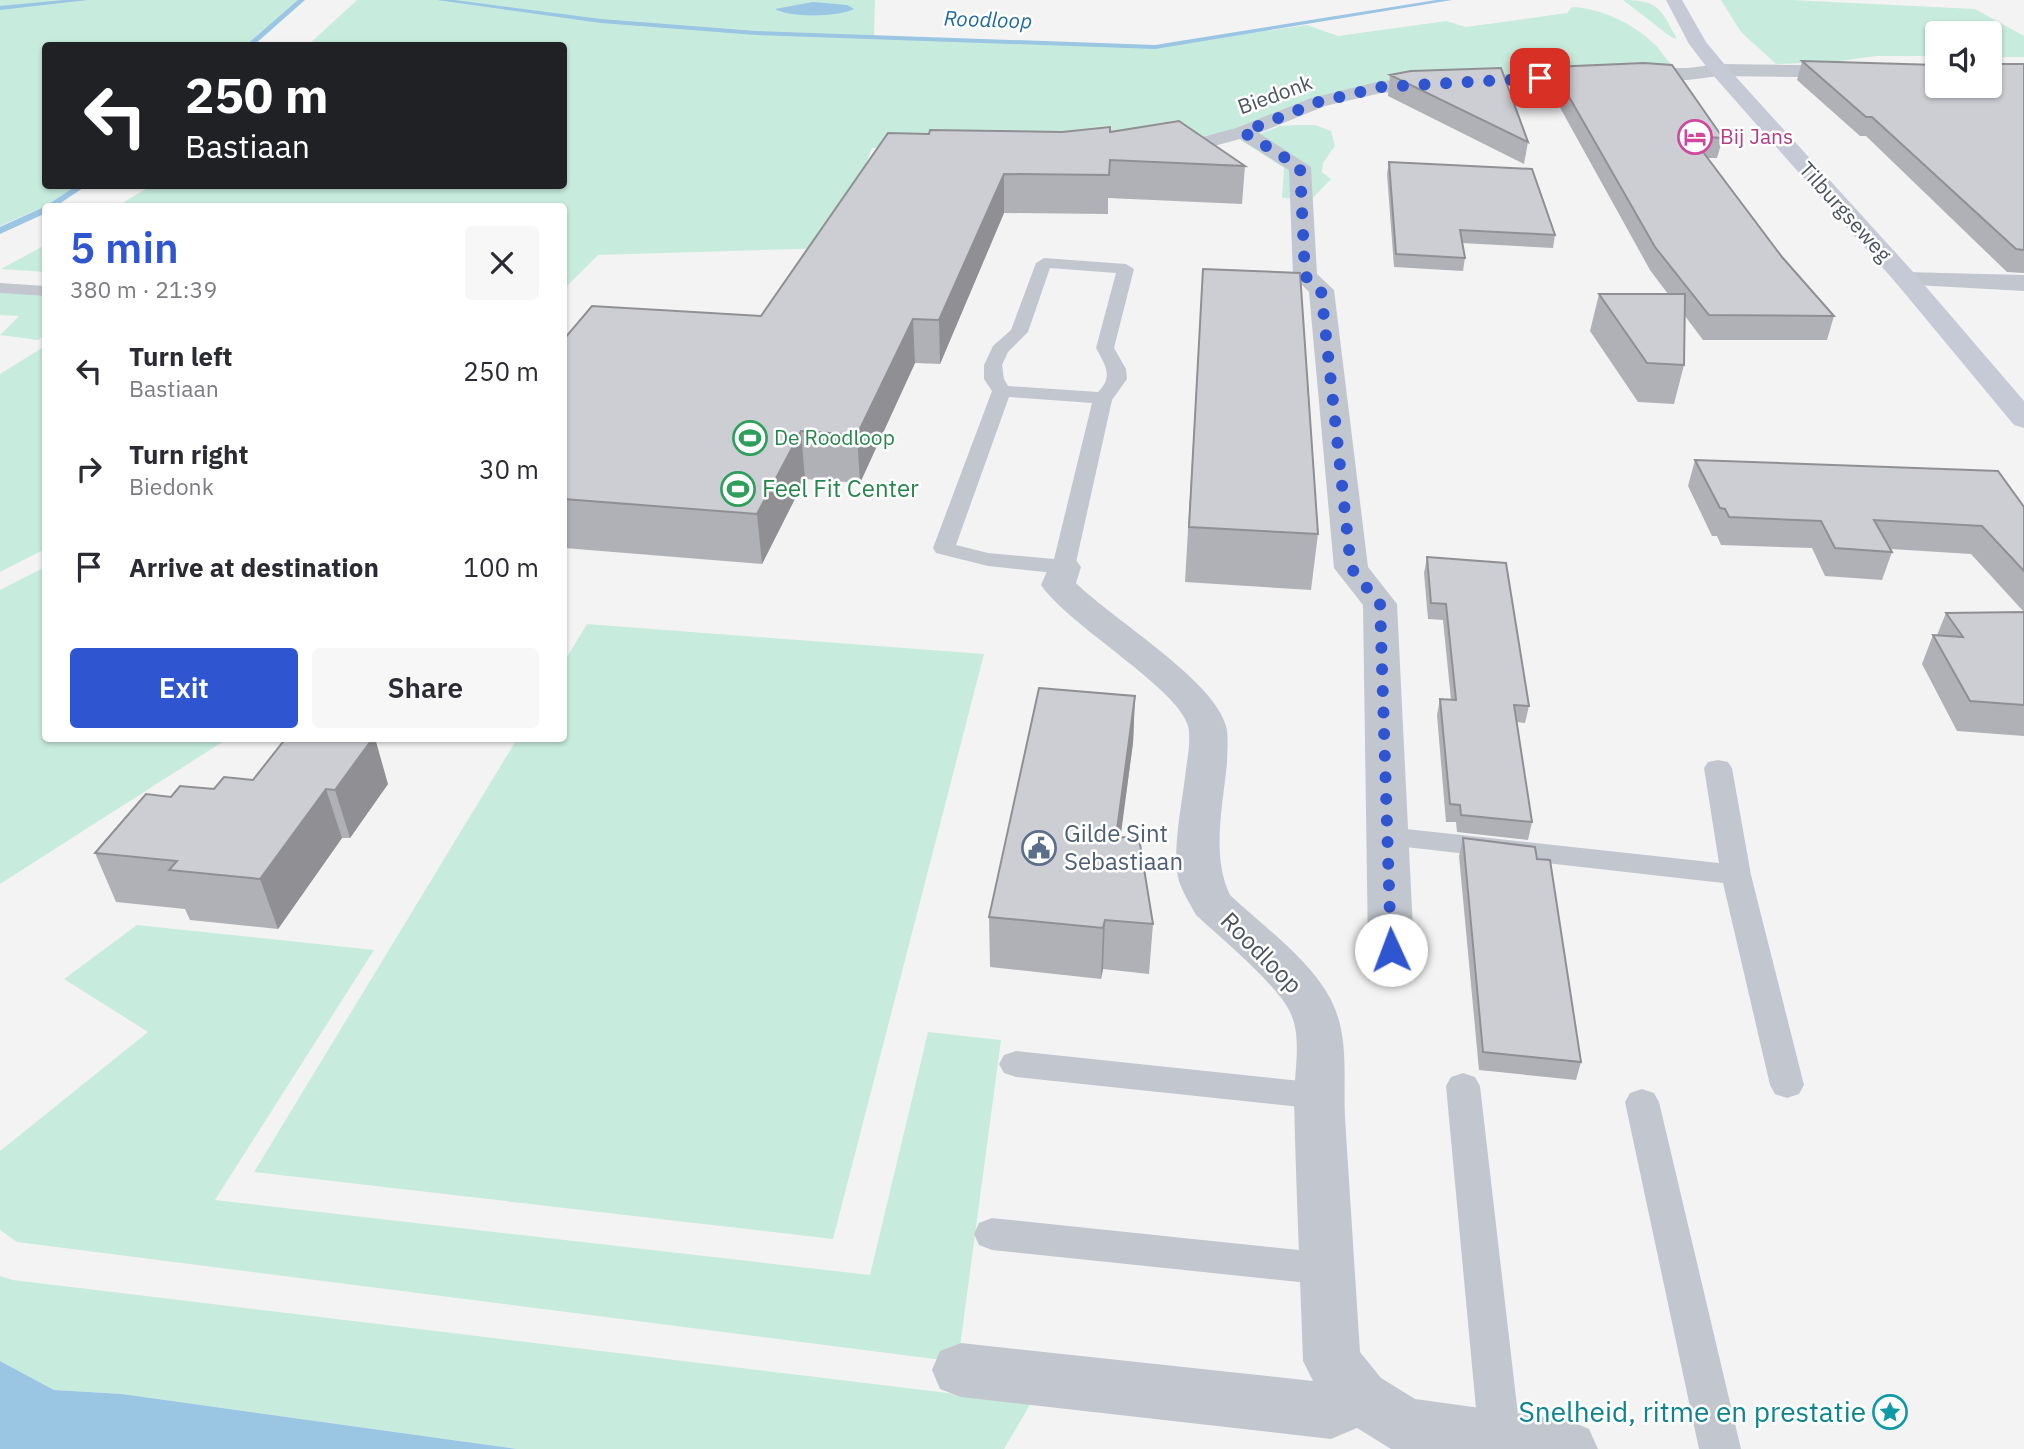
<!DOCTYPE html>
<meta charset="utf-8">
<style>
body{margin:0;font-family:"IBM Plex Sans",sans-serif;background:#f7f7f7;color:#2b2b33;height:100vh;display:flex;flex-direction:column;font-size:26px;white-space:nowrap}
*{box-sizing:border-box;margin:0}
p{font-size:23px;color:#7c7c81}
.icon{flex:none;width:38px;height:38px;fill:none;stroke:currentColor;stroke-width:2;stroke-linecap:round;stroke-linejoin:round}
.map{position:relative;flex:1;overflow:hidden}
.side{position:absolute;left:42px;top:203px;width:525px;height:539px;display:flex;flex-direction:column;background:#fff;border-radius:7px;box-shadow:0 2px 5px #0004}
.side>*{flex:none}
.hud{position:absolute;left:42px;top:42px;width:525px;height:147px;border-radius:7px;box-shadow:0 2px 5px #0004;background:#202124;color:#fff;overflow:hidden}
.buttons{position:absolute;left:1925px;top:21px;display:grid;gap:14px}
.buttons a{display:grid;place-items:center;width:77px;height:77px;border-radius:7px;background:#fff;box-shadow:0 2px 5px #0004;font-size:35px}
.pin{position:absolute;display:grid;place-items:center;width:60px;height:60px;color:#fff;margin:-30px;border-radius:14px;box-shadow:0 4px 10px #0006}
.me{position:absolute;width:77px;margin:-38px;rotate:358deg;stroke-linejoin:round;filter:drop-shadow(0 0 5px #0008)}
.turn{display:flex;align-items:center;gap:24px;height:147px;padding:0 28px;font-size:32px}
.turn .icon{width:91px;height:91px;stroke-width:2.5}
.turn b{display:block;font-size:49px;line-height:60px}
.round{display:grid;place-items:center;flex:none;width:74px;height:74px;border-radius:7px;background:#f7f7f7}
.overview{display:flex;align-items:center;justify-content:space-between;height:119px;padding:0 28px}
h1{font-size:42px;font-weight:600;line-height:52px;color:#3055d1}
.action{display:flex;gap:14px;margin-top:auto;padding:14px 28px}
.action a{flex:1;height:80px;border-radius:7px;background:#3055d1;color:#fff;font-size:28px;font-weight:600;line-height:80px;text-align:center}
.action a+a{background:#f7f7f7;color:#2b2b33}
ul{padding:0;list-style:none}
li{display:flex;align-items:center;gap:21px;height:98px;padding:0 28px}
li div{flex:1}
li b{display:block;font-size:26px}
li em{font-style:normal}
.map>svg:first-child{display:block}
.green{fill:#c7ecdd}
.water{fill:#9ac5e3}
.lines{fill:none;stroke-linecap:round;stroke-linejoin:round}
.stream{fill:#9ac5e3;fill-rule:evenodd}
.lane{fill:#c2c7cf;fill-rule:evenodd}
.street{fill:#c2c7cf;fill-rule:evenodd}
.secondary{fill:#c6cad6;fill-rule:evenodd}
.wall{fill:#b0b1b6}
.shaded-wall{fill:#909094}
.building{fill:#cdced4;stroke:#909094;stroke-width:2}
.route{stroke:#3055d1;stroke-width:12;stroke-dasharray:0 21.6}
.labels{text-anchor:middle;stroke-width:5;stroke-linejoin:round;paint-order:stroke}
.far-water-label{font-size:21px;font-style:italic;fill:#1e699f;stroke:#fff}
.far-street-label{font-size:21px;fill:#4c525e;stroke:#fff}
.far-hotel-label{font-size:21px;fill:#b23c85;stroke:#fff;text-anchor:start}
.far-leisure-label{font-size:21px;fill:#27864d;stroke:#fff;text-anchor:start}
.leisure-label{font-size:24px;fill:#27864d;stroke:#fff;text-anchor:start}
.service-label{font-size:24px;fill:#4e5e75;stroke:#fff;text-anchor:start}
.street-label{font-size:24px;fill:#4c525e;stroke:#fff}
.near-culture-label{font-size:28px;fill:#0d838f;stroke:#fff;text-anchor:end}
</style>
<div class="map">
<svg width="2024" height="1449" viewBox="0 0 2024 1449">
<rect width="100%" height="100%" fill="#f4f3f3"/>
<path class="green" d="M0 0H300L246 45 46 46V186H82L59 200 0 226Z
M357 0H875L874 38 1156 47 1307 25 1338 36 1446 21 1466 27 1567 13 1572 7C1600 8 1632 23 1652 42 1663 51 1666 62 1678 70L1361 87 1312 98 1229 131 1175 142 1039 147 872 148 833 248 598 255 564 289V206H117L151 186H564V46L308 45Z
M1623 0C1659 0 1661 9 1677 39L1671 37Z
M1721 0H1792L1975 9 2024 36V57H1990V33H1937V56H1876L1834 62 1776 64 1741 32Z
M1296 125H1315L1331 131 1335 146 1323 163 1322 172 1331 179 1311 200 1282 198 1284 168 1242 141 1280 126Z
M45 245V272L1 269Z
M0 293 45 295V334L38 340 0 335 19 316 0 315Z
M45 346V549L0 572V374Z
M45 567 46 738 227 739 0 884V590Z
M587 624 984 654 833 1239 254 1172 517 739 564 738V662Z
M137 925 374 950 215 1200 870 1275 928 1032 1001 1040 958 1362 17 1242 0 1230V1151L148 1032 64 979Z
M0 1276 13 1280 1031 1403 1004 1449H517L122 1394 54 1390 0 1361Z"/>
<path class="water" d="M813 2 847 5 854 9C838 17 790 18 775 9Z
M0 1361 54 1390 122 1394 517 1449H0Z"/>
<g class="lines">
<path class="stream" d="M64 0H88L0 10V6Z
M298 0H305L253 46H245Z
M437 0H455L601 19 756 31 1155 45 1436 0H1452L1155 49 756 35 601 23Z
M76 186H86L56 206H46V213L0 234V227L46 206Z"/>
<path class="lane" d="M1044 258 1126 264 1134 269 1114 348 1126 369 1127 379 1112 400 1075 567 1072 572 1064 574 988 566 936 553 933 548 992 391 984 379V365L993 346 1011 330 1036 263ZM1050 268 1116 273 1096 348C1105 365 1114 376 1098 392L1008 386 1004 379 1002 365 1008 352 1028 332ZM1009 397 1092 403 1054 559 988 553 956 545Z
M0 283 46 286V296L0 293Z
M1718 760 1728 762 1732 768 1751 875 1804 1085 1799 1094 1787 1098 1775 1094 1770 1085 1723 883 1388 845 1378 843 1374 836 1378 829 1388 827 1719 863 1704 768 1708 762Z
M1016 1051 1319 1083 1331 1087 1336 1096 1331 1105 1319 1109 1016 1077 1004 1073 999 1064 1004 1055Z
M1463 1073 1475 1077 1480 1086 1521 1441 1517 1449H1483L1479 1441 1446 1086 1451 1077Z
M1642 1089 1654 1093 1659 1102 1741 1449H1699L1625 1102 1630 1093Z
M992 1218 1328 1253 1341 1258 1347 1269 1341 1280 1328 1285 992 1250 979 1245 974 1234 979 1223Z"/>
<path class="street" d="M1719 64 1937 67V79L1719 76 1688 80H1621L1381 93 1325 106 1259 133 1311 167 1317 274 1334 290 1368 567 1397 604 1414 950 1407 961 1391 966 1375 961 1368 950 1363 605 1334 568 1309 292 1293 276 1289 170 1240 139 1207 148 1158 155 1151 153 1148 149 1151 145 1158 143 1206 136 1236 128 1311 98 1381 81 1621 68H1688Z
M1906 272 2024 275V291L1897 284 1894 279 1897 274Z
M1064 557 1076 560 1081 567 1076 583C1112 619 1214 680 1226 726 1229 737 1227 752 1227 763 1223 805 1211 856 1230 895 1262 925 1310 960 1330 998 1350 1035 1343 1077 1345 1118 1350 1196 1355 1274 1360 1352L1381 1378 1415 1399 1568 1420 1589 1429 1598 1449H1391L1357 1428 1331 1439 961 1397 940 1389 932 1370 940 1351 961 1343 1313 1381 1303 1361C1300 1274 1296 1187 1294 1100 1294 1072 1303 1036 1289 1010 1275 983 1221 938 1196 915 1190 904 1183 893 1179 881 1171 854 1183 798 1186 769 1188 755 1191 739 1188 726 1178 688 1069 626 1041 585L1052 560Z"/>
<path class="secondary" d="M1666 0H1682L1706 42 1726 66 1915 274 2024 401V428L2014 425 1897 284 1712 74 1689 44Z"/>
</g>
<path class="wall" d="M1802 61 1937 86 2024 64V273L2007 272 1866 136H1860L1797 80Z
M1552 67 1723 138 1717 158H1707L1782 257 1834 316 1827 340H1703L1685 316 1684 365 1674 404 1638 402 1590 331 1599 294H1668L1650 270 1548 86Z
M1390 75 1528 142 1524 164 1388 96Z
M1110 132 1245 166 1242 204 1108 198V214L1004 213 940 364 915 363 860 483 805 479 762 564 564 548V339L761 316 929 134Z
M1389 162 1555 235 1553 248 1462 243 1465 258 1463 271 1394 267 1387 174Z
M1203 269 1318 534 1311 590 1185 582Z
M1695 460 2024 507V736L1957 731 1922 664 1933 635H1937L1946 613 2024 612 1971 554 1891 549 1892 552 1882 580 1825 576 1812 548 1721 545 1717 536H1712L1688 486Z
M1427 557 1529 706 1525 723 1517 722 1532 822 1528 840 1457 832 1456 822H1446L1437 715 1440 699 1451 700 1443 620 1428 619 1424 573Z
M1135 696 1133 743 1120 837 1153 924 1149 974 1103 969 1101 979 990 967 989 917Z
M253 780 388 784 350 838H342L278 929 190 920 185 909 116 902 95 853 171 797 214 789Z
M1463 838 1537 859 1581 1062 1576 1080 1479 1070 1459 856Z"/>
<path class="shaded-wall" d="M1004 174V213L940 364 939 320Z
M913 319 915 363 860 483 857 435Z
M801 431 805 479 762 564 757 514Z
M1135 696 1133 743 1114 886 1116 837Z
M373 738H375L388 784 350 838 335 790Z
M326 789 342 838 278 929 260 879Z
M1105 920 1103 969 1101 979 1103 928Z"/>
<path class="building" d="M1802 61 1937 65V86H1990V64H2024V250L2016 249 1872 117H1866Z
M1644 63 1672 65 1723 138 1691 136 1782 257 1834 316 1709 315 1655 247 1552 67Z
M1501 68 1528 142 1390 75 1411 71Z
M1179 121 1245 166 1110 160 1109 175 1004 174 939 320 913 319 857 435 801 431 757 514 564 499V339L592 306 761 316 888 133 929 134 930 130 1062 132 1110 127V132Z
M1389 162 1532 169 1555 235 1460 230 1465 258 1396 254Z
M1203 269 1300 273 1318 534 1189 527Z
M1599 294H1685L1684 365 1647 363Z
M1695 460 1998 471 2024 507V571L1982 526 1874 520 1892 552 1835 548 1821 521 1729 517 1725 509 1720 508Z
M1427 557 1506 563 1529 706 1514 705 1532 822 1461 815 1460 805 1450 804 1440 699 1456 700 1446 604 1431 603Z
M2024 612V705L1970 701 1933 635 1963 637 1946 613Z
M1039 688 1135 696 1116 837 1139 838 1153 924 1105 920 1103 928 989 917Z
M286 738H373L335 790 326 789 260 879 169 870 177 861 95 853 146 794 171 797 180 786 214 789 224 777 253 780Z
M1463 838 1535 847 1537 859 1550 860 1581 1062 1483 1052Z"/>
<g class="lines">
<path class="route" d="M1391 950 1380 604 1351 568 1321 290 1305 276 1300 167 1243 132 1318 102 1381 87 1540 78"/>
</g>
<defs>
<g id="hotel-ring" transform="scale(1.75)"><circle r="9.5" fill="#fff" stroke="#d1479c" stroke-width="1.5"/><path d="M-6-4.5h1.5V1H6V5H4.5V3h-9V5H-6ZM-4 0a1.8 1.8 0 1 1 3.6 0ZM.5 0V-2.5h3Q6-2.5 6 0Z" fill="#d1479c"/></g>
<g id="stadium-ring" transform="scale(1.75)"><circle r="9.5" fill="#fff" stroke="#2e9e5b" stroke-width="1.5"/><path d="M0-5a6.5 5 0 1 0 0 10a6.5 5 0 1 0 0-10ZM-3.5-1.8h7v3.6h-7Z" fill="#2e9e5b"/></g>
<g id="civic-ring" transform="scale(1.75)"><circle r="9.5" fill="#fff" stroke="#5c6f8a" stroke-width="1.5"/><path d="M-.6-6.5H3V-4.5H.6V-3L4-1V1h2V6H-6V1h2V-1L-.6-3ZM-1.2 2.5V6h2.4V2.5Z" fill="#5c6f8a"/></g>
<g id="sight-ring" transform="scale(1.75)"><circle r="9.5" fill="#fff" stroke="#0f9aa8" stroke-width="1.5"/><path d="M0-6L1.8-2.2L6-1.7L2.9 1.2L3.7 5.4L0 3.3L-3.7 5.4L-2.9 1.2L-6-1.7L-1.8-2.2Z" fill="#0f9aa8"/></g>
</defs>
<g fill-rule="evenodd">
<use href="#hotel-ring" x="1695" y="137"/>
<use href="#stadium-ring" x="750" y="438"/>
<use href="#stadium-ring" x="738" y="489"/>
<use href="#civic-ring" x="1039" y="848"/>
<use href="#sight-ring" x="1890" y="1412"/>
</g>
<g class="labels">
<g class="far-water-label">
<text transform="translate(988 20) rotate(2)" y="7">Roodloop</text>
</g>
<g class="far-street-label">
<text transform="translate(1275 95) rotate(-20)" y="7">Biedonk</text>
<text transform="translate(1845 212) rotate(48)" y="7">Tilburgseweg</text>
</g>
<g class="far-hotel-label">
<text x="1720" y="144">Bij Jans</text>
</g>
<g class="far-leisure-label">
<text x="774" y="445">De Roodloop</text>
</g>
<g class="leisure-label">
<text x="762" y="497">Feel Fit Center</text>
</g>
<g class="service-label">
<text x="1064" y="842">Gilde Sint<tspan x="1064" dy="28">Sebastiaan</tspan></text>
</g>
<g class="street-label">
<text transform="translate(1261 953) rotate(45)" y="8">Roodloop</text>
</g>
<g class="near-culture-label">
<text x="1866" y="1422">Snelheid, ritme en prestatie</text>
</g>
</g>
</svg>
<div class="buttons">
<a><svg class="icon" aria-label="sound" viewBox="0 0 24 24"><path d="M4 9h4l5-4v14l-5-4H4zM17 9q2 3 0 6"/></svg></a>
</div>
<div class="pin" style="left:1540px;top:78px;background:#d93025"><svg class="icon" aria-label="arrive" viewBox="0 0 24 24"><path d="M6 21V4h12l-3 4 3 4H6"/></svg></div>
<svg class="me" style="left:1391px;top:950px" viewBox="-20 -20 40 40"><circle r="19" fill="#fff"/><path d="M0-13L10 11 0 6-10 11z" fill="#3055d1"/></svg>
<div class="hud">
<div class="turn"><svg class="icon" aria-label="left" viewBox="0 0 24 24"><path d="M17 20v-9H6M10 6l-5 5 5 5"/></svg><div><b>250 m</b>Bastiaan</div></div>
</div>
<section class="side">
<div class="overview"><div><h1>5 min</h1><p>380 m · 21:39</p></div><a class="round"><svg class="icon" aria-label="close" viewBox="0 0 24 24"><path d="M6 6l12 12M18 6L6 18"/></svg></a></div>
<ul>
<li><svg class="icon" aria-label="left" viewBox="0 0 24 24"><path d="M17 20v-9H6M10 6l-5 5 5 5"/></svg><div><b>Turn left</b><p>Bastiaan</p></div><em>250 m</em></li>
<li><svg class="icon" aria-label="right" viewBox="0 0 24 24"><path d="M7 20v-9h11M14 6l5 5-5 5"/></svg><div><b>Turn right</b><p>Biedonk</p></div><em>30 m</em></li>
<li><svg class="icon" aria-label="arrive" viewBox="0 0 24 24"><path d="M6 21V4h12l-3 4 3 4H6"/></svg><div><b>Arrive at destination</b></div><em>100 m</em></li>
</ul>
<div class="action"><a>Exit</a><a>Share</a></div>
</section>
</div>
